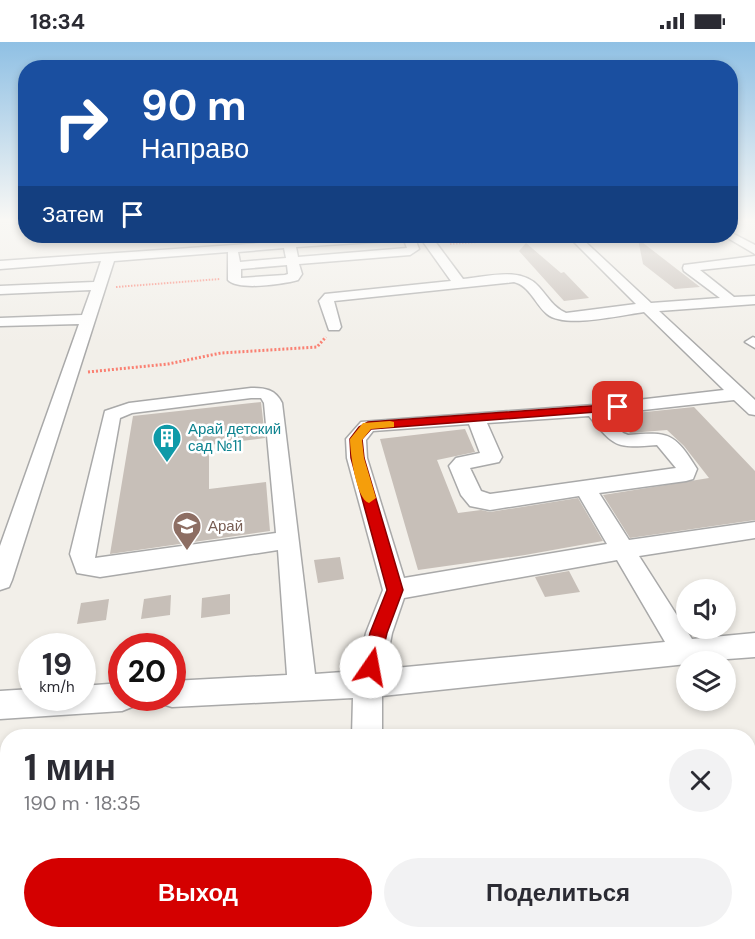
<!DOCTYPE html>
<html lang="ru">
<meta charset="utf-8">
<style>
body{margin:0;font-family:"DM Sans",sans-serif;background:#f2f2f3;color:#2b2b33;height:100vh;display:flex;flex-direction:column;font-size:22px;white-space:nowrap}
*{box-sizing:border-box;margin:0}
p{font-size:20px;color:#7c7c81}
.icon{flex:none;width:33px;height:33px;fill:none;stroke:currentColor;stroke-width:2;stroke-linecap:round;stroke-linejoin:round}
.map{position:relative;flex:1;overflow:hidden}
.sheet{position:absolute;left:0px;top:687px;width:756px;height:210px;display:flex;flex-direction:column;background:#fff;border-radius:24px 24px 0 0;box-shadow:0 3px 9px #0003}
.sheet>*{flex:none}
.top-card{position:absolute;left:18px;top:18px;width:720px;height:183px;border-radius:24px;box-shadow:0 3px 9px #0003;background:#1a4fa0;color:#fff;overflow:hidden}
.fabs{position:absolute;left:676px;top:537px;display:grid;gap:12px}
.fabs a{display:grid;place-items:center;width:60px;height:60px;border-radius:50%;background:#fff;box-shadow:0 3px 9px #0003;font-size:30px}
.speed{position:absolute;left:18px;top:591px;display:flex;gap:12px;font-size:30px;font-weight:700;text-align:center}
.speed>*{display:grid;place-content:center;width:78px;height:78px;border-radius:50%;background:#fff;box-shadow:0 3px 9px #0003;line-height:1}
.speed small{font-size:15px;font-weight:400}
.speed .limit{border:9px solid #d22;background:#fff;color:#111}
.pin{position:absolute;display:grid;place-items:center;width:51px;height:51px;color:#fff;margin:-26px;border-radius:12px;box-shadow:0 3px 9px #0006}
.me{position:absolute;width:66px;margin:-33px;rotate:12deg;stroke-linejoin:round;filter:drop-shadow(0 0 4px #0008)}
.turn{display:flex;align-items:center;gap:21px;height:126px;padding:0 24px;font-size:27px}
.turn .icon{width:78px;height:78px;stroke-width:2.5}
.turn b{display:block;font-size:42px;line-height:51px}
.then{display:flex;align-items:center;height:57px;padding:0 24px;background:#0003;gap:12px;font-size:22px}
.round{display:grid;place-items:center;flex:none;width:63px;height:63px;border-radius:32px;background:#f2f2f3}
.summary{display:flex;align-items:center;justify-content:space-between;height:102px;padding:0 24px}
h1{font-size:36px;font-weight:700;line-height:45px}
.primary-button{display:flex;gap:12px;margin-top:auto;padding:12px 24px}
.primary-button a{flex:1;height:69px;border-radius:36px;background:#d40000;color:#fff;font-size:24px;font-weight:700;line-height:69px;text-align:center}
.primary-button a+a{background:#f2f2f3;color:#2b2b33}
.status{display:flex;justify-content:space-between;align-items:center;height:42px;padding:0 30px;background:#fff;direction:ltr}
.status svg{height:16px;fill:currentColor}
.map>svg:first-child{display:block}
.building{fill:#c7bfb8}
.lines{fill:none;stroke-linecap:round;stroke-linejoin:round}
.minor-casing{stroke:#a9a9a9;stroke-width:3}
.path-far1{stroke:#fa8072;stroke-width:2;stroke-dasharray:1.5 1.5;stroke-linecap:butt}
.path{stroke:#fa8072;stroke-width:3;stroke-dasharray:2 2;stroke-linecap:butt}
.minor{fill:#fff;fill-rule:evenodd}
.route{fill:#d40000;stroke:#8a0000;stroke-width:1.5}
.slow{fill:#f59e0b}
.labels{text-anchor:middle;stroke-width:5;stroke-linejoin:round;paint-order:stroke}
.culture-label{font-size:15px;fill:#0d838f;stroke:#fff;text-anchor:start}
.education-label{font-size:15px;fill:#785e54;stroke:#fff;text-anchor:start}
</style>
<div class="status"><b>18:34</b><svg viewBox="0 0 49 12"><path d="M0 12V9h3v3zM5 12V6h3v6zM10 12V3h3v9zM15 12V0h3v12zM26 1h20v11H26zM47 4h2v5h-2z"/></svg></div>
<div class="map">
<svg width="755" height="897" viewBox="0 0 755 897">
<rect width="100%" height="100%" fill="#f2efe9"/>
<path class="building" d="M638 197 700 245 675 247 643 222Z
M526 201 561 231 564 230 589 256 564 259 519 209Z
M261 360 265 396 209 403V447L266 440 270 489 110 512 133 374Z
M694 365 755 429V478L630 496 603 453 709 436 684 404 667 388 630 391 616 373Z
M465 387 475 410 437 418 458 471 481 468 490 470 578 456 603 499 525 513 418 528 380 397Z
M340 515 344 537 318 541 314 518Z
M569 529 580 550 545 555 535 535Z
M230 552V572L201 576 202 556Z
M171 553 170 573 141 577 144 557Z
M109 557 106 578 77 582 81 561Z"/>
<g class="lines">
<g class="minor-casing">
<path id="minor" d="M730 190 755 203V212L726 195 725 194H730Z
M364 194H414L419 207 410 213 299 222 302 232 298 238C284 242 238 249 228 238V210L114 219 12 538 9 545 0 548V504L79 282 0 284V276L82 273 91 248 0 252V244L94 240 101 219 0 227V219ZM404 198 407 206 298 215 296 205ZM284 206 286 216 240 220 238 210ZM287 223 288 232 285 233 241 236V227Z
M419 194H431L463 237C487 235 521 224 539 245 548 255 554 266 566 271L636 262 568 194H579L651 261 720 256 684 229 683 226 684 223 755 214V222L700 228 734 255 755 254V262L659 269 755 358V373L749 372 734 358 607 372 623 391 628 393C669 390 674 390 697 427L693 437 686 439 599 451 629 498 755 480V496L639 514 692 597 755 591V615L687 620V622L382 654V694H352L353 656 172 665 162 662 159 656H172V639L287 633 278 508 100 535 77 531 70 512 105 369 129 361 251 346C265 346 275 347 282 361L315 632 357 629 366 591 383 548 347 416 346 397 361 380 594 363 724 348 644 270C621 273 565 287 547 272 535 262 530 244 514 240L334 259 341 285 339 288H329L319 259 325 252 451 239ZM251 356H261L264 361 276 491 95 516 120 376 132 371ZM589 374C615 406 616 406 657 403L676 426 490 452 481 449 470 426 499 420 502 415 487 381ZM469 382 480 411 456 416 449 424 461 453 470 464 490 468 579 454 607 502 404 536 367 416 366 398 373 389ZM617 518 665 600 385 627 392 591 404 556Z
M753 295 755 296V306L745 300Z
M122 641V656H136L132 665 122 669 0 677V649L32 647V656H82V644Z
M748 791H755V825H748Z
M0 867H8V890H25L22 897H0Z
M100 890H144L147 897H103Z
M347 890H384L385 897H347Z
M696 890H733L734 897H696Z"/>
</g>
<path class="path-far1" d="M730 177 755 179
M450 202 559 194
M116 245 220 237"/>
<path class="path" d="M88 330 168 322 221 311 317 305 326 295"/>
<use href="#minor" class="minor"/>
</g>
<linearGradient id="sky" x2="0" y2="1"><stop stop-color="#8fc0e4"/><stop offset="0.59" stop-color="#f9f8f5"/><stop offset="1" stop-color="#f9f8f5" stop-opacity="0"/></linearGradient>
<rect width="755" height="302" fill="url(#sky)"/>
<path class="route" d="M618 362 622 363V368L371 387 362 397 364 416 403 548 387 591 378 630 371 633 365 630 362 625 370 591 387 548 351 416 350 397 359 385 368 380Z"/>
<path class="slow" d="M390 379 394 380V385L371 387 362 398 364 416 376 456 369 461C356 457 350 410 350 397L363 381Z"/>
<defs>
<g id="building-pin" transform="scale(1.5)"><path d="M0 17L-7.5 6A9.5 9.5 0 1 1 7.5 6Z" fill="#0f9aa8" stroke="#fff"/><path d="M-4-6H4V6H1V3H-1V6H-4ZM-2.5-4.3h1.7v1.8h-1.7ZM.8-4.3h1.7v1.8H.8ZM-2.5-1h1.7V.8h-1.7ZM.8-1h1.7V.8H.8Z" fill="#fff"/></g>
<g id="school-pin" transform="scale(1.5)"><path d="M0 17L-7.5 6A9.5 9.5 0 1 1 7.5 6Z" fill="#8d6e63" stroke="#fff"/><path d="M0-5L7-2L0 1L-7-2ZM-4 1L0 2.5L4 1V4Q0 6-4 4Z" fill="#fff"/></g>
</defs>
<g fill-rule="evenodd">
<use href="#building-pin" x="167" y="396"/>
<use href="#school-pin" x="187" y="484"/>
</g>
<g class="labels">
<g class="culture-label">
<text x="188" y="392">Арай детский<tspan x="188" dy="17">сад №11</tspan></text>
</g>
<g class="education-label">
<text x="208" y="489">Арай</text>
</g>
</g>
</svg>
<div class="fabs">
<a><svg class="icon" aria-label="sound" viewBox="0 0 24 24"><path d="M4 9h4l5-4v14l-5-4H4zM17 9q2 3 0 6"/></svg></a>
<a><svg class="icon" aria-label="layers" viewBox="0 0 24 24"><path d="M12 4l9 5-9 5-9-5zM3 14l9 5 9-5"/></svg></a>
</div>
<div class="speed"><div>19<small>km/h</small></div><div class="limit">20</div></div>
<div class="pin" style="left:618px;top:365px;background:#d93025"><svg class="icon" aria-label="arrive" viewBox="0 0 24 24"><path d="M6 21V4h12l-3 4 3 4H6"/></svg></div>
<svg class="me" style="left:371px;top:625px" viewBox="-20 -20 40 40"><circle r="19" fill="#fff"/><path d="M0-13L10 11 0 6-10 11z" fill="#d40000"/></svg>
<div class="top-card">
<div class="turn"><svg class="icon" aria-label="right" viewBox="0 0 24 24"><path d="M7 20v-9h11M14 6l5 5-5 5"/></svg><div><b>90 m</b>Направо</div></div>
<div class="then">Затем<svg class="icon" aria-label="arrive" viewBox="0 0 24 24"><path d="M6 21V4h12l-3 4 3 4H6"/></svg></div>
</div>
<section class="sheet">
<div class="summary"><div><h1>1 мин</h1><p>190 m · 18:35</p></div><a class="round"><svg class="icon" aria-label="close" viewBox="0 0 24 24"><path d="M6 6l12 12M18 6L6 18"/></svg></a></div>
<div class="primary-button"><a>Выход</a><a>Поделиться</a></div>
</section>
</div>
